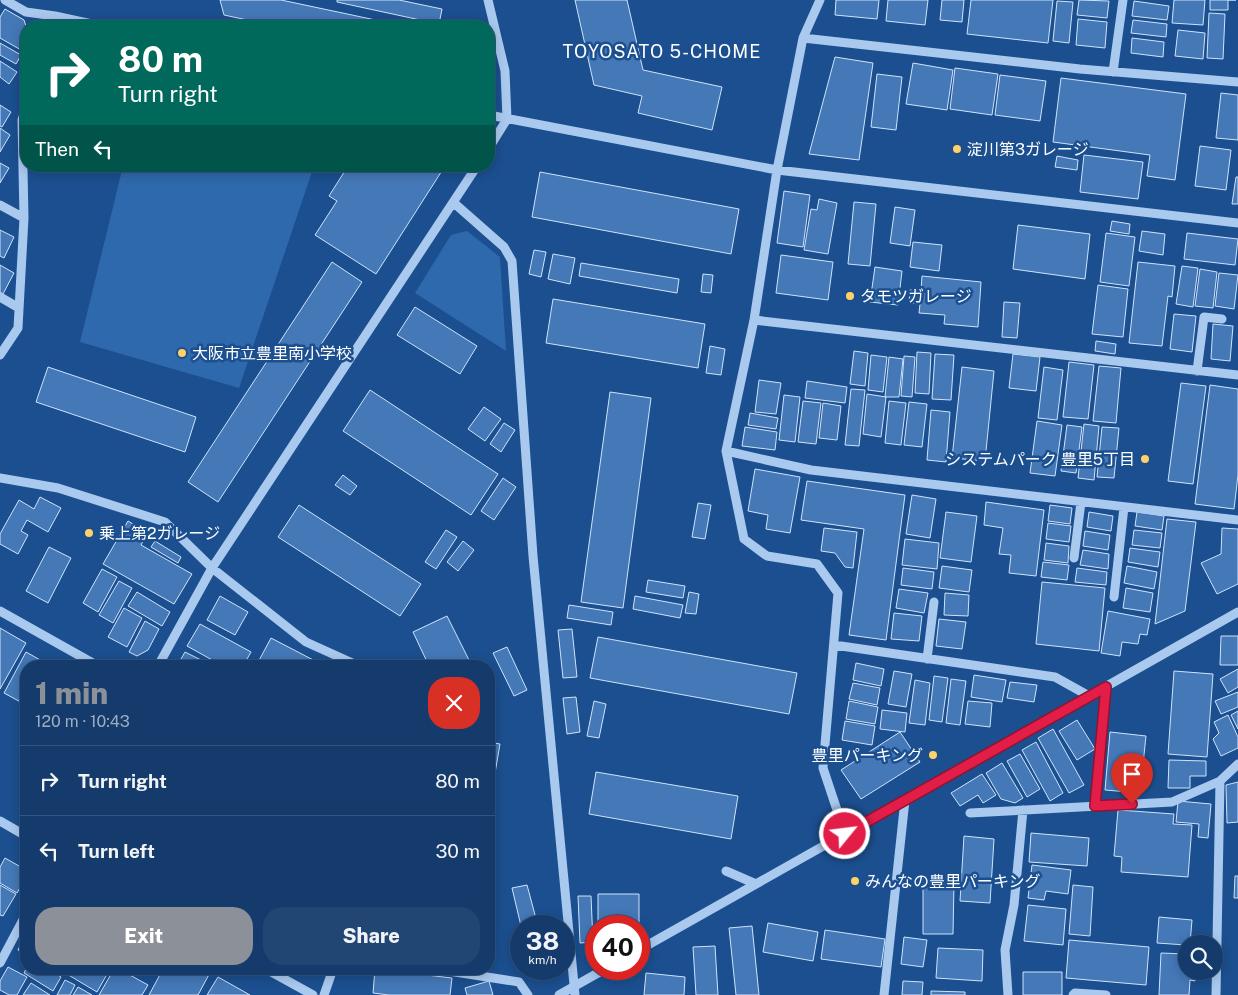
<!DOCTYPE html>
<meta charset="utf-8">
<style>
body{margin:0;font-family:"Public Sans","Noto Sans JP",sans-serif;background:#214673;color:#f1f3f6;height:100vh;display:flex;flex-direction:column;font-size:19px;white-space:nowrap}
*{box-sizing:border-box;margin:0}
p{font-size:16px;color:#9dadc1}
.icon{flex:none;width:28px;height:28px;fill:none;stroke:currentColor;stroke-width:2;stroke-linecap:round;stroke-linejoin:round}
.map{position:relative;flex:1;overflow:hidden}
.drawer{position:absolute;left:20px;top:660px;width:475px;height:315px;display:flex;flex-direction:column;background:#143b6b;border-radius:20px;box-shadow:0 2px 12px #0003,0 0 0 1px #33557e}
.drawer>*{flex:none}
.banner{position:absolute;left:20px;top:20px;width:475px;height:152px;border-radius:20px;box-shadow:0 2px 12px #0003,0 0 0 1px #33557e;background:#00695c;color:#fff;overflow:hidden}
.controls{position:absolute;left:1178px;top:935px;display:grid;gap:10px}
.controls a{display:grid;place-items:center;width:45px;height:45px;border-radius:50%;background:#143b6b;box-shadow:0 2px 12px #0003,0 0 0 1px #33557e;font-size:25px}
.speed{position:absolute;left:510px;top:915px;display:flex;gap:10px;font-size:25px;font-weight:700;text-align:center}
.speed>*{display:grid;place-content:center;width:65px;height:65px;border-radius:50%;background:#143b6b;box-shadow:0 2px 12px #0003,0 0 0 1px #33557e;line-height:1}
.speed small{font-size:12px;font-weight:400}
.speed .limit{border:8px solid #d22;background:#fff;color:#111}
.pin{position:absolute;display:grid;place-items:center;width:42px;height:42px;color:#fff;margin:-51px -21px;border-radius:50% 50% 50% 0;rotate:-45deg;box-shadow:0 0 5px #0007}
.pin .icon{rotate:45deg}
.me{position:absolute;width:55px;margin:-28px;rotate:61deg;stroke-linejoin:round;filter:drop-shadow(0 0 4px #0008)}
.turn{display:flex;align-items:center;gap:18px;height:105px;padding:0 15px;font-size:22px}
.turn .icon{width:65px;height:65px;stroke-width:2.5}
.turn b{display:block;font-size:35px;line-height:42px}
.then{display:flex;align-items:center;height:48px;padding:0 15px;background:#0003;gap:10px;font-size:19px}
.round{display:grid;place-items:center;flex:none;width:52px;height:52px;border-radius:20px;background:#214673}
.overview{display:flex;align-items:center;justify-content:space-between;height:85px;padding:0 15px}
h1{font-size:30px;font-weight:800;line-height:38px;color:#8c9099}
.action{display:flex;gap:10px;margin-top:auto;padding:10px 15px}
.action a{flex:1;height:58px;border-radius:20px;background:#8c9099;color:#fff;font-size:20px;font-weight:800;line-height:58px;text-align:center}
.action a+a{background:#214673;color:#f1f3f6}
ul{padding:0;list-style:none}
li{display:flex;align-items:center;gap:15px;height:70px;padding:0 15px;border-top:1px solid #33557e}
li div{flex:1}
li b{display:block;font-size:19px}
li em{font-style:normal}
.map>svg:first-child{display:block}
.green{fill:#2e69ad}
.building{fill:#4478b7;stroke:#cfe3fa}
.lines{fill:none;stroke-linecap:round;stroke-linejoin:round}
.minor{stroke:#a9c9ee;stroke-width:9}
.route-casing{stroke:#92132f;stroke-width:12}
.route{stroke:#e11d48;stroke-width:9}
.poi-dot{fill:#ffd166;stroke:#1b4f8f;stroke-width:2}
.labels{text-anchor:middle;stroke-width:5;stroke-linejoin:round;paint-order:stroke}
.poi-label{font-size:16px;fill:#fff;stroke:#1b4f8f;text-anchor:start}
.neighbourhood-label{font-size:18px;letter-spacing:1px;fill:#fff;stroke:#1b4f8f}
</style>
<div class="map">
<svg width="1238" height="995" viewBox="0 0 1238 995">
<rect width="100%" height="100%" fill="#1b4f8f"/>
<path class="green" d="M123 166H314L239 388 80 342Z
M467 231 500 257 506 351 415 293 451 235Z"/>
<path class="building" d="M220 0H281L404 26H266V24L224 15Z
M337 0H399L442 9 439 24 337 2Z
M575 0H627L643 70 722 87 712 130 638 113 642 96 594 85Z
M836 0H879L877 19 835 15Z
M888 0H928L925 25 886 21Z
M942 0H964L962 22 940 20Z
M971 0H1053L1048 43 967 34Z
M1079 0 1109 1 1107 18 1077 15Z
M1174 0H1205L1203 25 1172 23Z
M1210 0H1236H1228V10H1210Z
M1057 1 1073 2 1069 43 1053 41Z
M1134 1 1169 6 1167 20 1132 16Z
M5 9 24 20 26 26V40L21 50 0 38V17Z
M1209 13 1225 14 1223 59 1207 58Z
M1078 19 1107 22 1105 48 1076 45Z
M1133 20 1167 24 1166 37 1131 33Z
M1178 30 1205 33 1203 59 1175 56Z
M1132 38 1164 42 1163 57 1131 53Z
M0 43 21 55 16 64 0 55Z
M835 57 873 63 859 160 809 154Z
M0 61 17 72 9 84 0 77Z
M913 63 953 70 947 110 906 104Z
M955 68 998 74 992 115 950 109Z
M877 74 902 77 896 130 871 127Z
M1000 75 1046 81 1040 121 995 115Z
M1061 78 1186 94 1175 180 1147 176 1150 155 1053 142Z
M1221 93 1238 95V140L1216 138Z
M0 105 11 112 2 127 0 126Z
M0 128 10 135 0 152Z
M1200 146 1231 150 1226 190 1195 186Z
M1084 155 1143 162 1138 199 1080 192Z
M1057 156 1078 160 1077 170 1055 167Z
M0 163 9 168 0 183Z
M348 166H445L376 274 315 235 337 201 329 196Z
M540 172 739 209 731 254 532 217Z
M1236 177H1238V204H1232Z
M784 191 810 195 803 247 777 243Z
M819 199 837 203 828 254 804 250 811 209 817 210Z
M854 202 876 204 870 266 848 264Z
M895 207 915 210 910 246 890 243Z
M1112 221 1130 224 1129 234 1110 231Z
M1018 225 1090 234 1085 279 1013 269Z
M0 230 14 237 4 258 0 256Z
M1142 231 1165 234 1163 255 1139 251Z
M1106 233 1135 237 1129 286 1100 282Z
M1187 233 1238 239 1235 265 1184 259Z
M913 242 942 245 939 271 910 267Z
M534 250 546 252 541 277 529 274Z
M553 254 575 258 570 284 548 279Z
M781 255 833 262 828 300 776 293Z
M332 262 362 282 218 502 188 482Z
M1138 262 1175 266 1172 297 1168 296 1162 346 1129 343Z
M581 263 679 279 677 293 579 276Z
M0 265 14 273 3 294 0 292Z
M1182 266 1198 268 1193 307 1176 304Z
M875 267 902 271 898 305 870 302Z
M1200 269 1217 272 1213 308 1195 306Z
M1219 273 1238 275 1234 309 1215 306Z
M703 274 713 275 711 293 701 292Z
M922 276 981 282 978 327 944 324 945 315 919 313 920 304 909 303 910 290 921 291Z
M1098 285 1128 289 1123 337 1092 334Z
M553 299 705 324 698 368 546 343Z
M1004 302 1020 303 1017 338 1002 337Z
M415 307 477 346 460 374 397 335Z
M1174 314 1196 316 1192 352 1170 349Z
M1213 324 1233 326 1230 361 1211 359Z
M1096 341 1116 344 1115 354 1095 351Z
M710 346 725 349 721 375 706 373Z
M854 351 868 353 865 386 850 384Z
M917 352 931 353 929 394 915 393Z
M935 354 954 355 951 400 932 399Z
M1013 354 1040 357 1036 391 1009 388Z
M871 355 887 357 883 392 868 390Z
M904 356 915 357 912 397 901 396Z
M889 357 903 359 899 397H885Z
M1069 362 1094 365 1088 419 1063 417Z
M1099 366 1121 368 1116 423 1093 421Z
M48 367 196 417 185 452 36 402Z
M962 367 994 371 985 461 952 458Z
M1044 367 1063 370 1057 420 1038 418Z
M759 380 781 383 776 414 755 412Z
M807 381 847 387 845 403 805 398Z
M1181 383 1206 386 1193 484 1168 481Z
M1210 385 1238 389V475L1234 509 1195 504Z
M851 389 865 390 859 446 845 445Z
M370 390 498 474 471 515 343 431Z
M610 392 651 398 623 608 581 602Z
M867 394 886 397 881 437 863 434Z
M784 395 800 397 795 442 779 440Z
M803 401 821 403 816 444 798 442Z
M889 401 906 403 901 445 885 443Z
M909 402 927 404 922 447 904 445Z
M823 403 841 406 837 440 819 438Z
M484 407 501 419 485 441 468 429Z
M931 410 950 412 946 462 927 460Z
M750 413 778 418 776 429 748 425Z
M1037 421 1062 425 1055 476 1030 473Z
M504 423 515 430 501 452 490 444Z
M1084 424 1099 426 1094 480 1078 478Z
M1067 425 1082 427 1076 473 1061 471Z
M745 427 777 432 775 450 742 446Z
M1102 427 1119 428 1114 478 1097 477Z
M755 469 800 477 790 533 766 529 768 515 748 511Z
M343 475 357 486 350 495 335 485Z
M503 478 516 487 494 520 481 511Z
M807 481 905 495 886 640 849 635 864 529 801 520Z
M912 495 936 499 930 538 906 534Z
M40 497 61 508 48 532 27 520 21 531 28 535 18 554 0 544V534L19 500 34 509Z
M986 502 1044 510 1036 576 1009 573 1011 555 999 554 1003 528 984 525Z
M698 503 711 505 705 539 692 537Z
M299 505 421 584 400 616 278 537Z
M1050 505 1072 508 1070 524 1048 521Z
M946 512 977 516 971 562 940 558Z
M1089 512 1113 516 1111 531 1087 527Z
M1137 512 1164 516 1162 530 1135 526Z
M1167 519 1196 522 1185 611 1155 624Z
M128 521 148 533 141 545 192 574 174 604 103 564Z
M1048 523 1071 526 1069 542 1046 539Z
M824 528 857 532 853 568 845 567 835 553 821 551Z
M1222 528 1238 529V584L1217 594 1201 563 1221 554Z
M446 530 457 537 436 569 425 562Z
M1134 530 1162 533 1160 548 1132 545Z
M1085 531 1110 535 1108 550 1083 546Z
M905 539 939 543 937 569 902 565Z
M155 541 181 557 178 563 151 547Z
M463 541 474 550 458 571 447 562Z
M1046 543 1069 546 1068 563 1044 560Z
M49 547 71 558 48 603 26 591Z
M1130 548 1160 552 1158 567 1128 562Z
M1083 550 1109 554 1108 569 1080 565Z
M1043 562 1069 565 1067 580 1041 577Z
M942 566 972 570 969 592 939 588Z
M1127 566 1157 572 1154 589 1124 583Z
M903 568 934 572 932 589 901 585Z
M1077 568 1107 572 1106 585 1075 582Z
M102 569 117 577 98 612 83 603Z
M648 580 685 586 683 598 646 592Z
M119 581 132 588 113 623 99 615Z
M1042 582 1105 588 1099 651 1036 644Z
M1126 588 1153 593 1150 612 1123 608Z
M899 589 928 593 924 613 896 608Z
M137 592 170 612 162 626 128 606Z
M689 592 699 594 696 614 685 613Z
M945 593 969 595 968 616 944 615Z
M220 596 248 612 235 635 207 620Z
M635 596 683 605 680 618 633 609Z
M569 605 613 612 611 625 567 618Z
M124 608 142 618 127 647 108 637Z
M1108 611 1150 619 1147 635 1140 634 1138 644 1122 642 1120 656 1101 653Z
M894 613 922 616 919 641 891 639Z
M447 616 472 666H429L413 632Z
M939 619 966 622 962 649 936 646Z
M145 621 159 629 148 650 137 656 129 652Z
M200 624 251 652 243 666H223L187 646Z
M0 628 26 643 0 689Z
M572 629 577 677 563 678 558 630Z
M1221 636H1238V665H1220Z
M598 637 797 673 789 714 590 678Z
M271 638 321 664 320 666H256Z
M507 647 527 690 514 696 493 653Z
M26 652 51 666H26V705L4 693Z
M185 652 213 666H177Z
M856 663 884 669 881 686 853 680Z
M1238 669V687L1228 693 1220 679Z
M894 671 912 674 906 707 888 704Z
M1174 671 1213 674 1207 757 1168 754Z
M974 675 1006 680 1002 702 971 697Z
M934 676 948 678 942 722 929 720Z
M951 679 966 681 960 725 946 723Z
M915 680 930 683 925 725 909 723Z
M1010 682 1037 685 1034 702 1007 698Z
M853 683 880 688 877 705 849 699Z
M1238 692V707L1221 714 1215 701Z
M576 697 580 732 567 734 563 698Z
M594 701 606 704 599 738 587 736Z
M849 701 878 707 875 724 846 719Z
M968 701 992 703 990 727 965 724Z
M882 710 907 713 905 732 880 729Z
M1238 711V729L1231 715Z
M1228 715 1238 737V748L1221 756 1213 739 1219 733 1214 722Z
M1077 720 1095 749 1077 760 1059 731Z
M845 721 875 726 872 745 842 740Z
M1053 729 1084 785 1069 793 1038 738Z
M900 732 920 762 861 799 841 770Z
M1110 732 1146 736 1140 793 1105 790Z
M489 742 500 744 489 808Z
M1036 742 1063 793 1050 801 1022 750Z
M1020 754 1040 789 1027 797 1007 761Z
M1169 760 1206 761V776H1190V788H1168Z
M1002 763 1023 798 1015 803 1001 799 986 773Z
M596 772 738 796 731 839 589 814Z
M982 774 996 795 983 803 978 795 960 806 951 793Z
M1238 782V822L1227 823 1226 785Z
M1178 801 1211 804 1208 838 1198 837 1199 824 1176 822Z
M1118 810 1174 814 1173 824 1192 825 1188 877 1121 872 1122 857 1114 856Z
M1031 833 1089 838 1087 866 1029 862Z
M964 836 994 839 990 903 960 901Z
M5 858 26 870V877L17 893 0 883V867Z
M1032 865 1071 870 1068 894 1046 891 1044 900 1028 898Z
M1235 876H1238V898H1234Z
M923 882 954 883 953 934H923Z
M0 885 16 894 3 916 0 915Z
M527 885 538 926H521L512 888Z
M1073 885 1093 887 1090 936 1069 934Z
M598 894H639V923H617V926H598Z
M578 896H591L593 942 580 943Z
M1028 905 1066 909 1063 945 1024 941Z
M1159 917 1192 920 1190 944 1186 945 1157 943Z
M768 923 818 932 813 961 763 952Z
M752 926 759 995H736L729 928Z
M825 930 885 939 881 967 821 959Z
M904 937 927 940 923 967 901 964Z
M24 938 26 940V955L18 950Z
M1069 940 1149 947 1146 985 1066 978Z
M715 946 718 995H696L693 947Z
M938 948 983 950 982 981 936 978Z
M1161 953 1186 954V971H1196L1195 981 1190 980 1189 995H1159Z
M8 967 27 977 17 995H9L0 990V981Z
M26 969H48L61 977 53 991 24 973Z
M60 969H110L97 992 60 970Z
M114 969H119L148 985 142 995H99Z
M163 969H212L198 995H149Z
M375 969 452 978 450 995H389L373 993Z
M1023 972H1062V995H1023Z
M646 973 685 977 684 995H644Z
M218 977 250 995H207Z
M65 980 75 985 70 995H57Z
M489 981 493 995H467L465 988Z
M903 981 923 982 922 995H902Z
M31 983 50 995H23Z
M78 987 92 995H73Z
M931 991 965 992V995H931Z"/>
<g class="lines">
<path class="minor" d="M5 0 26 12 55 16 101 26
M488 0 505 71 507 119 489 148
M820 0 803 38 777 170 754 320 726 451 744 539 767 556 817 564 838 593 823 768 845 834
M803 38 1080 69 1238 82
M1113 72 1123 0
M489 115 777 170 1238 223
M454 203 504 247 512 261 533 556 575 995
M0 205 24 218
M0 297 19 308
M754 320 1238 375
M0 355 18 328 24 218 22 120 26 108
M1197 371 1204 317 1222 319
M726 451 811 470 1238 520
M0 478 58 488 165 522 212 568 306 642 359 666
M1074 558 1081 502
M1114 597 1124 507
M0 611 98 666
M834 645 1055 677 1089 696
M927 659 934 602
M158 666 212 568 477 166
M1095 806 1106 687
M970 813 1172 802 1220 781 1238 764
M0 821 26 836
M726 871 756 884
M639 950 1238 612
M0 963 26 914
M266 969 313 995
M436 969 519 982 528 995
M324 995 333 969
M559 995 605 969
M884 995 905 800
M1008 995 1005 950 1014 905 1023 810
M1073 995 1075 993 1106 995
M1216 995 1220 781"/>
</g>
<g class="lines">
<g class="route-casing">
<path id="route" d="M845 834 1106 687 1095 806 1132 804"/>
</g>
<use href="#route" class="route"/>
</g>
<g class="poi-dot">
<circle cx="957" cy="149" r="5"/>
<circle cx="850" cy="296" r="5"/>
<circle cx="182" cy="353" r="5"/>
<circle cx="1145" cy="459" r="5"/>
<circle cx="89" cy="533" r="5"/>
<circle cx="933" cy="755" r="5"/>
<circle cx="855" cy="881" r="5"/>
</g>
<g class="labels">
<g class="poi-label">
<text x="967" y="155">淀川第3ガレージ</text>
<text x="860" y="302">タモツガレージ</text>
<text x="192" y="359">大阪市立豊里南小学校</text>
<text x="1135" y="465" text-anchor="end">システムパーク 豊里5丁目</text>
<text x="99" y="539">乗上第2ガレージ</text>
<text x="923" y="761" text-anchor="end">豊里パーキング</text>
<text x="865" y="887">みんなの豊里パーキング</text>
</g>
<g class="neighbourhood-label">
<text x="662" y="58">TOYOSATO 5-CHOME</text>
</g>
</g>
</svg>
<div class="controls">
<a><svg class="icon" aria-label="search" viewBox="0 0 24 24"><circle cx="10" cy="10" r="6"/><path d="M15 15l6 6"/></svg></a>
</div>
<div class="speed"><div>38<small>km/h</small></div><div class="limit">40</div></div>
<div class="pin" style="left:1132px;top:804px;background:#d93025"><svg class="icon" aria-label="arrive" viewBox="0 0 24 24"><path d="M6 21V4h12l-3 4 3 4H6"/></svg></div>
<svg class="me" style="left:845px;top:834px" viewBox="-20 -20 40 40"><circle r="17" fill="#e11d48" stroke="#fff" stroke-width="3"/><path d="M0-11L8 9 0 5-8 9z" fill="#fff"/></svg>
<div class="banner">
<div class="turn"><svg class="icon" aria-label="right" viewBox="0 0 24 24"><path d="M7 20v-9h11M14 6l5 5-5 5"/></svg><div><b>80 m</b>Turn right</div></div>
<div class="then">Then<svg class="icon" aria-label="left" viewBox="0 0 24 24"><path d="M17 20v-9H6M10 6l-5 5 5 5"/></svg></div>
</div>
<section class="drawer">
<div class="overview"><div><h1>1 min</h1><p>120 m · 10:43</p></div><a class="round" style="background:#d93025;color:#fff"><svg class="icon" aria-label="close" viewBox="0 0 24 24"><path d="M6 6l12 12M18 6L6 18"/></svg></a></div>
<ul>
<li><svg class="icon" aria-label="right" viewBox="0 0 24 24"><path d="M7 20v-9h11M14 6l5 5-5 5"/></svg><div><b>Turn right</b></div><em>80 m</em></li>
<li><svg class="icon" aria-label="left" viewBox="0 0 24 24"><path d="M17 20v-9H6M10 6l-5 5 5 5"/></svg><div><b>Turn left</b></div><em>30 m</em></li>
</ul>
<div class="action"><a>Exit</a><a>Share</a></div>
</section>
</div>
